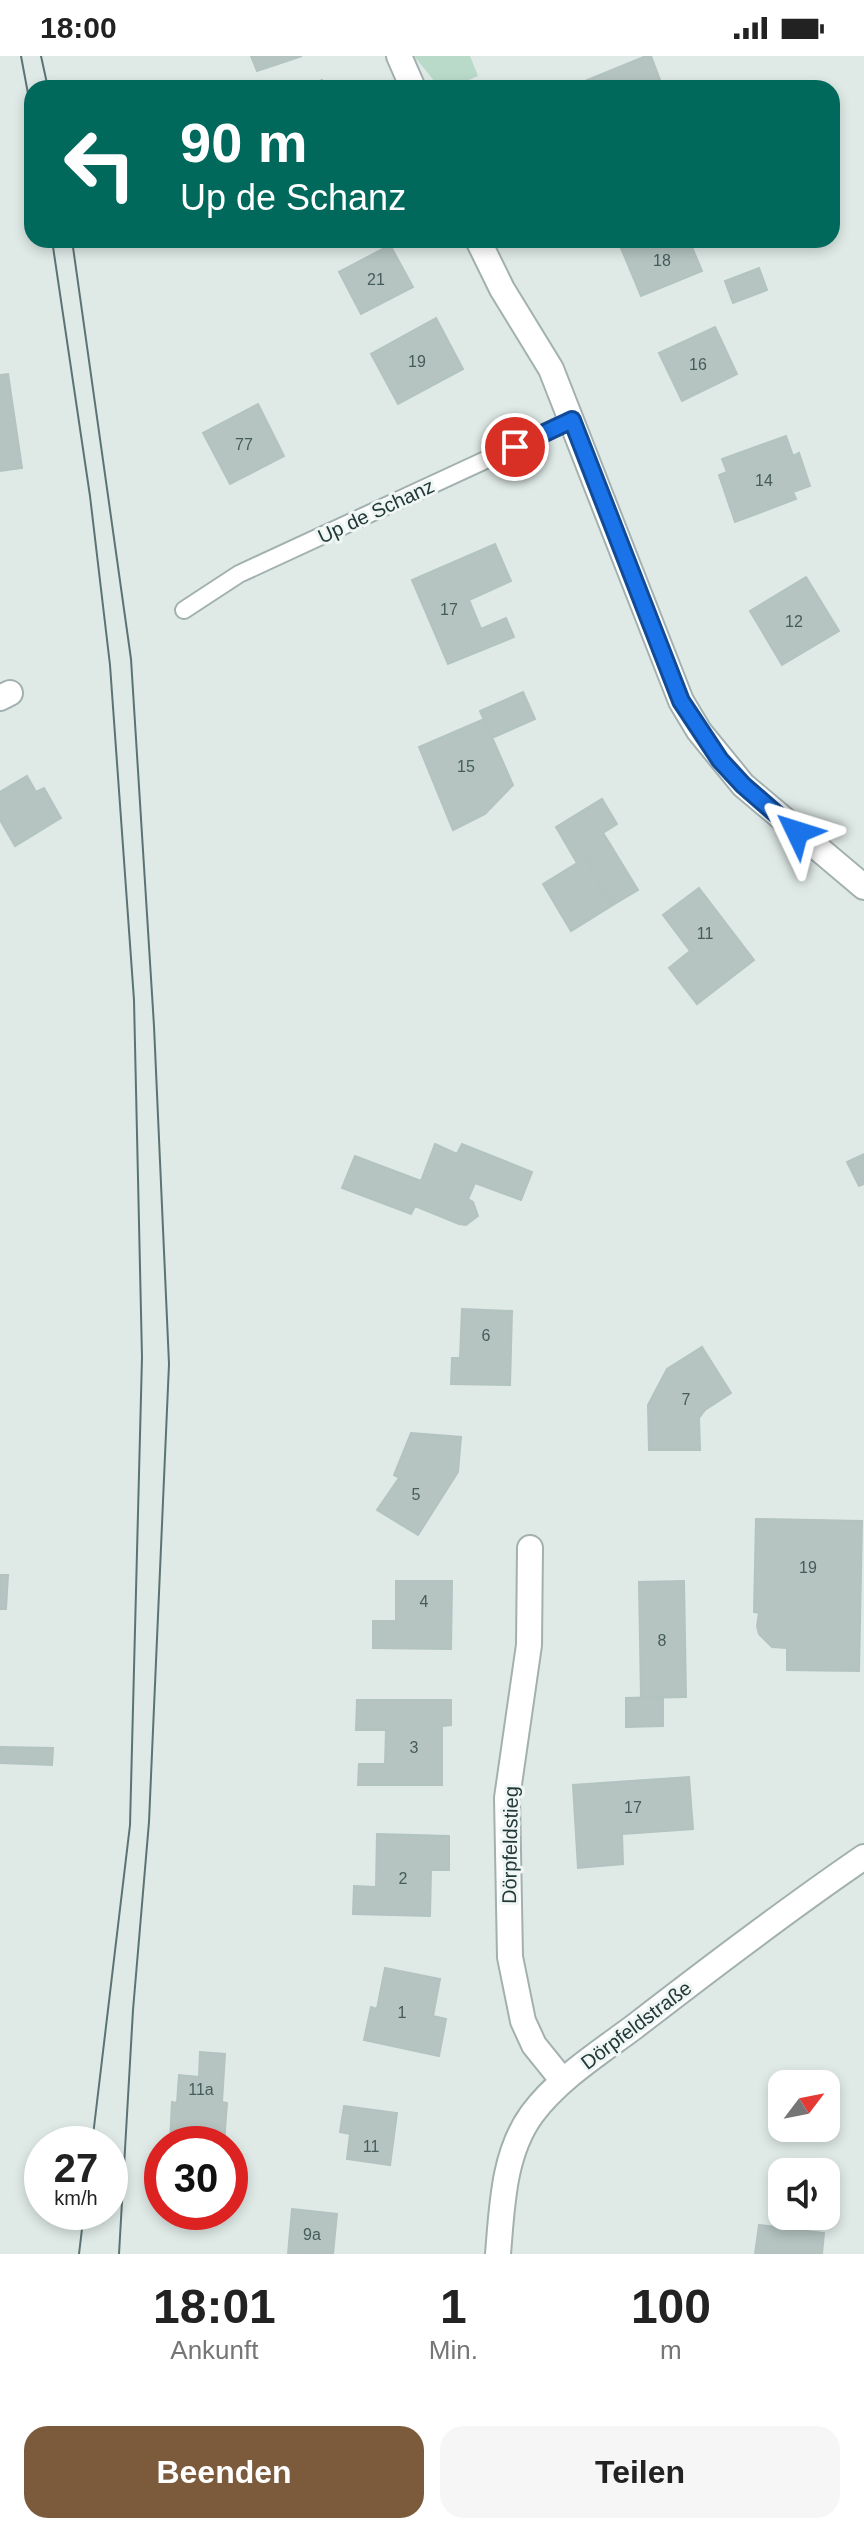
<!DOCTYPE html>
<html lang="de">
<meta charset="utf-8">
<style>
body{margin:0;font-family:Arial,sans-serif;background:#f6f6f6;color:#222;height:100vh;display:flex;flex-direction:column;font-size:30px;white-space:nowrap}
*{box-sizing:border-box;margin:0}
p{font-size:26px;color:#767676}
.icon{flex:none;width:44px;height:44px;fill:none;stroke:currentColor;stroke-width:2;stroke-linecap:round;stroke-linejoin:round}
.map{position:relative;height:2198px;overflow:hidden}
.details{display:flex;flex-direction:column;background:#fff;flex:1}
.details>*{flex:none}
.top-card{position:absolute;left:24px;top:24px;width:816px;height:168px;border-radius:24px;box-shadow:0 4px 12px #0003;background:#00695c;color:#fff;overflow:hidden}
.needle{width:52px;rotate:58deg}
.controls{position:absolute;left:768px;top:2014px;display:grid;gap:16px}
.controls a{display:grid;place-items:center;width:72px;height:72px;border-radius:16px;background:#fff;box-shadow:0 4px 12px #0003;font-size:40px}
.speed{position:absolute;left:24px;top:2070px;display:flex;gap:16px;font-size:40px;font-weight:700;text-align:center}
.speed>*{display:grid;place-content:center;width:104px;height:104px;border-radius:50%;background:#fff;box-shadow:0 4px 12px #0003;line-height:1}
.speed small{font-size:20px;font-weight:400}
.speed .limit{border:12px solid #d22;background:#fff;color:#111}
.pin{position:absolute;display:grid;place-items:center;width:68px;height:68px;color:#fff;margin:-34px;border:4px solid #fff;border-radius:50%;box-shadow:0 2px 8px #0007}
.me{position:absolute;width:88px;margin:-44px;rotate:311deg;stroke-linejoin:round;filter:drop-shadow(0 0 6px #0008)}
.turn{display:flex;align-items:center;gap:28px;height:168px;padding:0 24px;font-size:36px}
.turn .icon{width:104px;height:104px;stroke-width:2.5}
.turn b{display:block;font-size:56px;line-height:68px}
.eta{display:flex;justify-content:space-evenly;align-items:center;height:136px;text-align:center}
.eta b{font-size:48px;font-weight:600;line-height:56px}
.action{display:flex;gap:16px;margin-top:auto;padding:16px 24px}
.action a{flex:1;height:92px;border-radius:24px;background:#7c5a3c;color:#fff;font-size:32px;font-weight:600;line-height:92px;text-align:center}
.action a+a{background:#f6f6f6;color:#222}
.status{display:flex;justify-content:space-between;align-items:center;height:56px;padding:0 40px;background:#fff;direction:ltr}
.status svg{height:22px;fill:currentColor}
.map>svg:first-child{display:block}
.green{fill:#b9dac9}
.building{fill:#b5c4c1;stroke:#b2c3c0;stroke-width:2}
.lines{fill:none;stroke-linecap:round;stroke-linejoin:round}
.service-casing{stroke:#a2b1af;stroke-width:20}
.minor-casing{stroke:#a2b1af;stroke-width:28}
.service{stroke:#fff;stroke-width:16}
.minor{stroke:#fff;stroke-width:24}
.tram{stroke:#5b7473;stroke-width:2}
.route-casing{stroke:#114b97;stroke-width:20}
.route{stroke:#1a73e8;stroke-width:14}
.labels{text-anchor:middle;stroke-width:6;stroke-linejoin:round;paint-order:stroke}
.number-label{font-size:16px;fill:#465c5a}
.street-label{font-size:20px;fill:#213938;stroke:#eff6f4}
</style>
<div class="status"><b>18:00</b><svg viewBox="0 0 49 12"><path d="M0 12V9h3v3zM5 12V6h3v6zM10 12V3h3v9zM15 12V0h3v12zM26 1h20v11H26zM47 4h2v5h-2z"/></svg></div>
<div class="map">
<svg width="864" height="2198" viewBox="0 0 864 2198">
<rect width="100%" height="100%" fill="#dfeae7"/>
<path class="green" d="M414 0H470L478 20 450 32H440Z"/>
<path class="building" d="M251 0H302L257 15Z
M646 0H651L663 32H568Z
M322 24 325 32H303Z
M641 184H689L702 215 641 240 621 192Z
M390 189 413 231 361 258 339 216Z
M759 212 767 234 733 247 725 225Z
M436 262 463 313 398 348 371 298Z
M715 271 737 318 682 345 659 297Z
M8 318 22 412 0 415V319Z
M258 348 284 400 230 428 203 377Z
M786 380 793 400 799 397 810 430 793 436 796 443 735 466 719 419 727 416 722 403Z
M495 488 511 525 469 544 481 573 506 562 514 581 448 608 412 524Z
M806 521 839 575 782 609 750 555Z
M523 636 535 663 492 682 480 655Z
M484 663 513 729 485 758 453 774 419 691Z
M27 720 36 736 44 732 61 762 15 790 0 764V736Z
M602 743 617 768 603 777 610 788 585 804 613 849 571 875 543 828 577 807 556 771Z
M610 788 638 834 613 849 585 804Z
M699 832 754 904 697 948 669 912 690 895 663 859Z
M435 1088 457 1098 462 1088 532 1116 521 1144 475 1127 468 1143 473 1146 478 1160 466 1169 459 1168 415 1150 411 1158 342 1132 355 1100 421 1125Z
M864 1098V1128L859 1130 847 1106Z
M462 1253 512 1255 510 1329 451 1328 452 1302H460Z
M702 1291 731 1337 705 1354 699 1362 700 1394H649L648 1349 667 1313Z
M411 1377 461 1381 458 1416 418 1479 377 1454 399 1422 394 1419Z
M756 1463 862 1465 859 1615 787 1614V1592L772 1591 759 1578 757 1570 759 1557 754 1556Z
M0 1519H8L6 1553H0Z
M396 1525H452L451 1593 373 1592V1565H396Z
M684 1525 686 1641 641 1642 639 1526Z
M663 1641V1670L626 1671V1642Z
M357 1644H451V1669L442 1670V1729H358L359 1708H385L386 1674H356Z
M0 1691 53 1692 52 1709 0 1707Z
M689 1721 693 1773 622 1778 623 1808 578 1812 573 1729Z
M377 1778 449 1780V1814H431L430 1860 353 1858 354 1830 376 1831Z
M385 1912 440 1923 433 1960 446 1963 439 2000 364 1984 371 1951 377 1953Z
M200 1996 225 1998 222 2046 227 2047 224 2088 170 2086 172 2046 177 2047 179 2019 199 2021Z
M344 2050 397 2057 390 2109 347 2103 350 2078 340 2076Z
M292 2153 337 2158 333 2198H288Z
M759 2169 824 2177 822 2198H755Z"/>
<g class="lines">
<g class="service-casing">
<path id="service" d="M184 554 239 518 572 364"/>
</g>
<g class="minor-casing">
<path id="minor" d="M399 0 413 32
M478 184 502 233 551 313 681 645 699 675 743 729 864 831
M0 642 10 637
M530 1492 529 1589 507 1742 510 1901 523 1965 534 1989 563 2025
M498 2198C502 2151 503 2098 532 2058 558 2023 599 1997 634 1971 709 1913 785 1855 864 1801"/>
</g>
<use href="#service" class="service"/>
<use href="#minor" class="minor"/>
<path class="tram" d="M21 0 32 59
M41 0 48 32
M52 184 90 440 110 609 134 944 142 1301 130 1769 92 2088
M72 184 131 603 154 970 169 1308 149 1766 133 1954 119 2198
M79 2198 84 2156"/>
</g>
<g class="lines">
<g class="route-casing">
<path id="route" d="M515 391 572 364 681 645 720 704 743 729 797 776"/>
</g>
<use href="#route" class="route"/>
</g>
<g class="labels">
<g class="number-label">
<text x="662" y="210">18</text>
<text x="376" y="229">21</text>
<text x="417" y="311">19</text>
<text x="698" y="314">16</text>
<text x="244" y="394">77</text>
<text x="764" y="430">14</text>
<text x="449" y="559">17</text>
<text x="794" y="571">12</text>
<text x="466" y="716">15</text>
<text x="705" y="883">11</text>
<text x="486" y="1285">6</text>
<text x="686" y="1349">7</text>
<text x="416" y="1444">5</text>
<text x="808" y="1517">19</text>
<text x="424" y="1551">4</text>
<text x="662" y="1590">8</text>
<text x="414" y="1697">3</text>
<text x="633" y="1757">17</text>
<text x="403" y="1828">2</text>
<text x="402" y="1962">1</text>
<text x="201" y="2039">11a</text>
<text x="371" y="2096">11</text>
<text x="312" y="2184">9a</text>
</g>
<g class="street-label">
<text transform="translate(376 455) rotate(-25)" y="7">Up de Schanz</text>
<text transform="translate(510 1789) rotate(-89)" y="7">Dörpfeldstieg</text>
<text transform="translate(636 1969) rotate(-37)" y="7">Dörpfeldstraße</text>
</g>
</g>
</svg>
<div class="controls">
<a><svg class="needle" viewBox="-14 -14 28 28"><path d="M0-13l5 13h-10z" fill="#e53935"/><path d="M0 13l5-13h-10z" fill="#767676"/></svg></a>
<a><svg class="icon" aria-label="sound" viewBox="0 0 24 24"><path d="M4 9h4l5-4v14l-5-4H4zM17 9q2 3 0 6"/></svg></a>
</div>
<div class="speed"><div>27<small>km/h</small></div><div class="limit">30</div></div>
<div class="pin" style="left:515px;top:391px;background:#d93025"><svg class="icon" aria-label="arrive" viewBox="0 0 24 24"><path d="M6 21V4h12l-3 4 3 4H6"/></svg></div>
<svg class="me" style="left:797px;top:776px" viewBox="-20 -20 40 40"><path d="M0-17L14 15 0 8-14 15z" fill="#1a73e8" stroke="#fff" stroke-width="4"/></svg>
<div class="top-card">
<div class="turn"><svg class="icon" aria-label="left" viewBox="0 0 24 24"><path d="M17 20v-9H6M10 6l-5 5 5 5"/></svg><div><b>90 m</b>Up de Schanz</div></div>
</div>
</div>
<section class="details">
<div class="eta">
<div><b>18:01</b><p>Ankunft</p></div>
<div><b>1</b><p>Min.</p></div>
<div><b>100</b><p>m</p></div>
</div>
<div class="action"><a>Beenden</a><a>Teilen</a></div>
</section>
